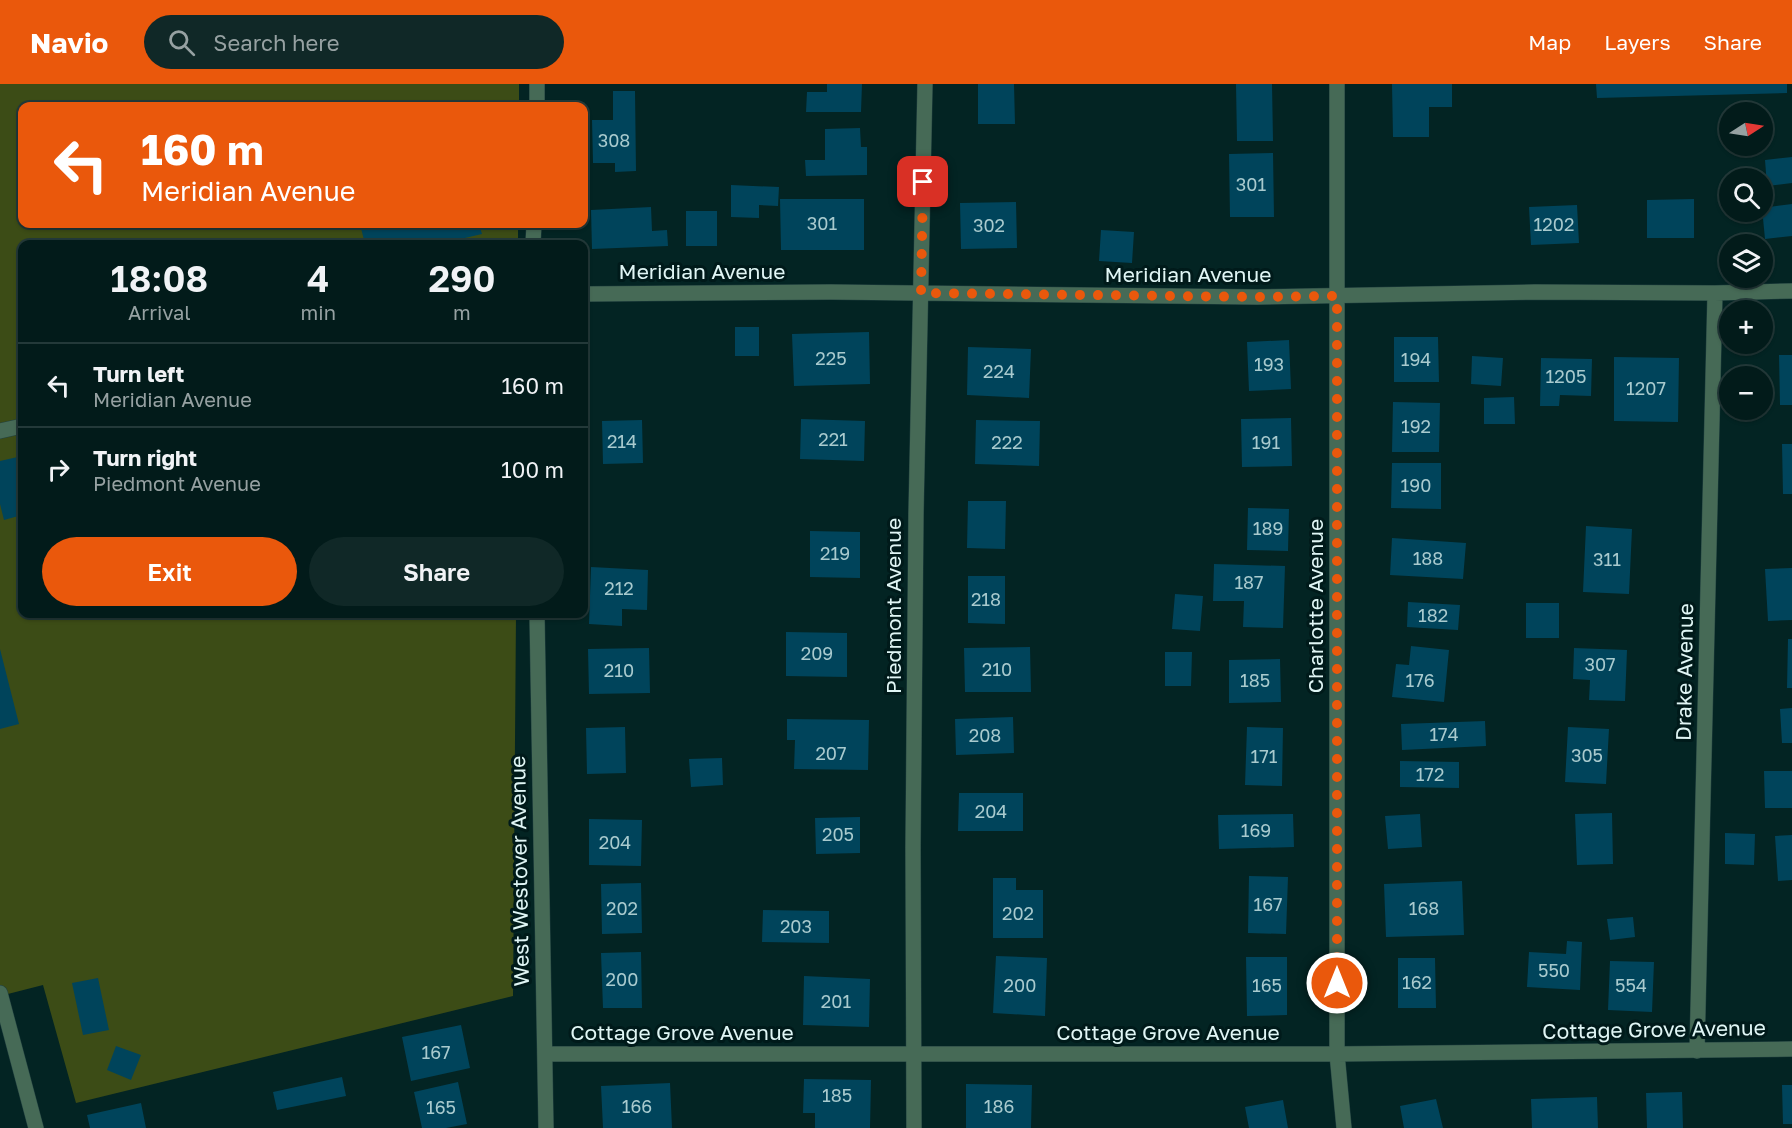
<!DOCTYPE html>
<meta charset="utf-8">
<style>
body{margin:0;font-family:"Golos Text",sans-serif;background:#102827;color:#f1f3f6;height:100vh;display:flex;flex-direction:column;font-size:22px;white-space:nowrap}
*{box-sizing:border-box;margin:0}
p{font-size:20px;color:#96a1a2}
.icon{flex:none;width:33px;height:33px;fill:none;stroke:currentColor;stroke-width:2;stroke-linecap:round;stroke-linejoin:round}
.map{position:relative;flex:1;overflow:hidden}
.panel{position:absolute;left:18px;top:156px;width:570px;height:378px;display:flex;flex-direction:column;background:#021b1a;border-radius:12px;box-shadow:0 2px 4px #0004,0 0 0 2px #233939}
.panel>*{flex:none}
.top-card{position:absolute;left:18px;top:18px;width:570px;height:126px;border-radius:12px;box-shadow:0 2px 4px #0004,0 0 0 2px #233939;background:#ea580c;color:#fff;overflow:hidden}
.needle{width:39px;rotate:78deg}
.fabs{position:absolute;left:1719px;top:18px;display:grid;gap:12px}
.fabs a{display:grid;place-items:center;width:54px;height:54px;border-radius:50%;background:#021b1a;box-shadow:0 2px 4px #0004,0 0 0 2px #233939;font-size:30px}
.pin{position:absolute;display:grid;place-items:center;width:51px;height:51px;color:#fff;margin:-26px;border-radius:12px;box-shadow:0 3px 9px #0006}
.me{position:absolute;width:66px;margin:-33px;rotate:0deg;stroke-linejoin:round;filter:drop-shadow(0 0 4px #0008)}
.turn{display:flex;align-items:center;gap:21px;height:126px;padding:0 24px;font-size:27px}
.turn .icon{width:78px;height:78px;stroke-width:2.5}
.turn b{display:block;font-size:42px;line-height:51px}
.eta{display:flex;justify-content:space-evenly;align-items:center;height:102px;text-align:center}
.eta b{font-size:36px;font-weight:600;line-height:42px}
.cta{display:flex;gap:12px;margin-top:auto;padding:12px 24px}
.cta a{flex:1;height:69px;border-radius:36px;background:#ea580c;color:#fff;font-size:24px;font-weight:600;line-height:69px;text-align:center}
.cta a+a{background:#102827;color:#f1f3f6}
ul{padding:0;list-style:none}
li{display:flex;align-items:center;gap:18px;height:84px;padding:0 24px;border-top:2px solid #233939}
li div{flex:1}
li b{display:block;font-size:22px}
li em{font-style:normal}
header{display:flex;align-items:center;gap:36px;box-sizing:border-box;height:84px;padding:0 30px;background:#ea580c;color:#fff}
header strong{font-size:28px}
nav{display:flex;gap:33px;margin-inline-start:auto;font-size:21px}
.search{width:420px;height:54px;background:#102827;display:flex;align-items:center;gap:15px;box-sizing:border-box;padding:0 21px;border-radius:33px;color:#96a1a2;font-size:22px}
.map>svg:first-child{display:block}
.green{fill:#3c4c16}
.building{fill:#00445b}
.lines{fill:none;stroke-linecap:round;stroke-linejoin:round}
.minor-casing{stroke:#224140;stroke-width:16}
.minor{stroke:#466a56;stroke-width:15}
.route{stroke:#ea580c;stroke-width:10;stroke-dasharray:0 18}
.labels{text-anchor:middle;stroke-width:6;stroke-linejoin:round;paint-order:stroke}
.number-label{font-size:18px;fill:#a8cace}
.street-label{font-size:21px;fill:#e0f6f5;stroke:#001a1a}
</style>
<header>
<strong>Navio</strong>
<div class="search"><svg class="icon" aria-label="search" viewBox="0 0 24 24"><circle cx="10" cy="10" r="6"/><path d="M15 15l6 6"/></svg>Search here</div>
<nav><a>Map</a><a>Layers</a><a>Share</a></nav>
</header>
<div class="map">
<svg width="1792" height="1044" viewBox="0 0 1792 1044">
<rect width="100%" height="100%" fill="#032423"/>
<path class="green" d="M0 0H519V22H22V140H518V160H22V530H516L513 912 76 1019 43 901 0 912Z"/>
<path class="building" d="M827 0H862L861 28H806L807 8H827Z
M978 0H1014L1015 40H978Z
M1236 0H1272L1273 57H1237Z
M1392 0H1452V23H1429V53H1393Z
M1596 0H1787V9L1597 14Z
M613 7H635L636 87 615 88V79H593L592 36H613Z
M860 44 861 63H867V91L806 92 805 76H825V45Z
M1273 69 1274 133H1230L1229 70Z
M1792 73V99L1767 102 1765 76Z
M731 101 779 103 778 122 759 121V134L731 133Z
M780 115H864V166H781Z
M1694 115V154H1647V116Z
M1016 118 1017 164 961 165 960 119Z
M1792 120V152L1765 155 1762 124Z
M1577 121 1579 159 1531 161 1529 123Z
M651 123 652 147 667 146 668 162 592 165 591 126Z
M686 127H717V162H686Z
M360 140H479L482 150 439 160H365Z
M1101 146 1134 148 1132 179 1099 177Z
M735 243H759V272H735Z
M869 248 870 300 794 302 792 250Z
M1394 253H1438L1439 298H1394Z
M1289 256 1291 305 1249 307 1247 258Z
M968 263 1031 265 1029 314 967 311Z
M1779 271H1792V321H1780Z
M1472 272 1503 274 1501 302 1471 300Z
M1614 273 1679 274 1678 338 1614 337Z
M1541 274 1592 275 1591 312 1560 311 1559 322H1540Z
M1514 313 1515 340H1484V314Z
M1393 318 1440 319 1439 368H1392Z
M1291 334 1292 382 1242 383 1241 335Z
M801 335 865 337 864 377 800 375Z
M642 336 643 379 603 380 602 337Z
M976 336 1040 337 1039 382 975 380Z
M1782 360H1792V410H1783Z
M22 372V431L4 436 0 420V377Z
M1392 379H1441V425L1391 424Z
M968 417H1006L1005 465 967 464Z
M1248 424 1289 425 1288 467 1247 466Z
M1586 442 1632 445 1629 510 1583 508Z
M810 447 860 448V494L810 493Z
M1392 454 1466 459 1463 495 1390 491Z
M1214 480 1285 482 1283 544 1243 543 1244 517H1213Z
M591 483 648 486 647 526 622 525V542L589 540Z
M1792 484V536L1768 537 1765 485Z
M968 492H1005V540L968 539Z
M1175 510 1203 512 1200 547 1172 545Z
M1408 518 1460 521 1458 546 1407 543Z
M1526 519H1559V554H1526Z
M786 548 847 549V593L786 592Z
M1788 555H1792V604H1787Z
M1411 562 1449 566 1444 618 1392 613 1396 580 1409 581Z
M1030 563 1031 608H965L964 564Z
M649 564 650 609 589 610 588 565Z
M1574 564 1627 566 1625 617 1589 616 1590 596 1573 595Z
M0 565 19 640 0 645Z
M1165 568H1192L1191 602H1165Z
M1280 575 1281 618 1229 619V576Z
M1792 624V659H1782L1780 625Z
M1013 633 1014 669 956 671 955 635Z
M787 635 869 636 868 686 794 685 795 656H787Z
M1485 637 1486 662 1402 666 1401 640Z
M625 643 626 689 587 690 586 644Z
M1247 643 1283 644 1282 702 1245 701Z
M1568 643 1609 645 1606 700 1565 698Z
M722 674 723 701 691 703 689 675Z
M1400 677 1459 678V704L1400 703Z
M1764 687H1792V724H1765Z
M959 709H1023V747H958Z
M1612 729 1613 780 1577 781 1575 730Z
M1293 730 1294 763 1219 765 1218 731Z
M1420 730 1422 763 1388 765 1385 732Z
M860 733V769L816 770 815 734Z
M589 735 642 736 641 782 589 781Z
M1725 749 1755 750 1754 781 1725 780Z
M1792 751V796L1778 797 1775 752Z
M1249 792 1288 793 1286 850 1248 849Z
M993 794H1016V806H1043V854H993Z
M1462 797 1464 851 1386 853 1384 800Z
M641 799 642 849 602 850 601 800Z
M763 826 829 827V859L762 858Z
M1633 833 1635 853 1610 856 1607 835Z
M1567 857 1582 858 1580 906 1527 903 1529 868 1566 870Z
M641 868 642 924H603L601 869Z
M996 872 1047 874 1045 932 993 929Z
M1246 873H1287V931L1247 932Z
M1398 874H1435L1436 924H1398Z
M1610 877 1654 878 1652 928 1608 926Z
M804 892 870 895 869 943 803 941Z
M98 894 109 946 83 951 72 899Z
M461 941 470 984 411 997 402 953Z
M116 962 141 971 131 996 107 986Z
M342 993 346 1012 277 1026 273 1008Z
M804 995 871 996 870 1044H815V1029H803Z
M458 998 467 1040 446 1044H422L414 1008Z
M670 999 672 1044H603L601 1002Z
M966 1000 1032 1001 1031 1044H966Z
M1782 1001H1792V1040H1783Z
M1682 1008 1683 1044H1647L1646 1009Z
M1597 1013 1598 1044H1532L1531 1015Z
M1436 1015 1443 1044H1404L1400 1022Z
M1283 1016 1288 1044H1249L1245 1023Z
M141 1019 146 1044H90L87 1031Z"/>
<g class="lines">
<g class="minor-casing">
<path id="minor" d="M1337 0V970L1344 1044
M537 22V0
M533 160 534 140
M584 210 831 208 1257 213 1535 208 1715 209 1792 207
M0 347 22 342
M537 530 546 1044
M0 909 36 1044
M1697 967 1715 209
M545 970H1337L1792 965
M914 1044 913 763 916 430 925 0"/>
</g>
<use href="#minor" class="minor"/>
</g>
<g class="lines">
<path class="route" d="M923 98 921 209 1257 213 1337 212V899"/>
</g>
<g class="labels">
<g class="number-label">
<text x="614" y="63">308</text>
<text x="1251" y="107">301</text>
<text x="822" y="146">301</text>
<text x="1554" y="147">1202</text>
<text x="989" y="148">302</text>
<text x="831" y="281">225</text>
<text x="1416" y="282">194</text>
<text x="1269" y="287">193</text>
<text x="999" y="294">224</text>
<text x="1566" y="299">1205</text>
<text x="1646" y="311">1207</text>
<text x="1416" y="349">192</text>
<text x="833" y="362">221</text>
<text x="622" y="364">214</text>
<text x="1007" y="365">222</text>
<text x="1266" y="365">191</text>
<text x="1416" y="408">190</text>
<text x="1268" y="451">189</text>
<text x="835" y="476">219</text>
<text x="1428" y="481">188</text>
<text x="1607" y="482">311</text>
<text x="1249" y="505">187</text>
<text x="619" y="511">212</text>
<text x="986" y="522">218</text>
<text x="1433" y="538">182</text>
<text x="817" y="576">209</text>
<text x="1600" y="587">307</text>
<text x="997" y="592">210</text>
<text x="619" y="593">210</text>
<text x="1255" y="603">185</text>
<text x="1420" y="603">176</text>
<text x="1444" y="657">174</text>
<text x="985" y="658">208</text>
<text x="831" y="676">207</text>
<text x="1587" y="678">305</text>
<text x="1264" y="679">171</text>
<text x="1430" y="697">172</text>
<text x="991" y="734">204</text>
<text x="1256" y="753">169</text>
<text x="838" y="757">205</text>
<text x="615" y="765">204</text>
<text x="1268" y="827">167</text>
<text x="622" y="831">202</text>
<text x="1424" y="831">168</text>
<text x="1018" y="836">202</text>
<text x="796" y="849">203</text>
<text x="1554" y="893">550</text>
<text x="622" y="902">200</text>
<text x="1417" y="905">162</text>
<text x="1020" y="908">200</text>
<text x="1267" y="908">165</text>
<text x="1631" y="908">554</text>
<text x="836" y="924">201</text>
<text x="436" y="975">167</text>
<text x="837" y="1018">185</text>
<text x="637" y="1029">166</text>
<text x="999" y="1029">186</text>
<text x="441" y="1030">165</text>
</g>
<g class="street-label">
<text x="702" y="195">Meridian Avenue</text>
<text x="1188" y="198">Meridian Avenue</text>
<text transform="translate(894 522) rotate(-90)" y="7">Piedmont Avenue</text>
<text transform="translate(1316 522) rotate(-90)" y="7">Charlotte Avenue</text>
<text transform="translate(1685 588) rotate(-89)" y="7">Drake Avenue</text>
<text transform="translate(520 787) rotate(-91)" y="7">West Westover Avenue</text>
<text transform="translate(1654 946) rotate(-1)" y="7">Cottage Grove Avenue</text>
<text x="682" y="956">Cottage Grove Avenue</text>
<text x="1168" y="956">Cottage Grove Avenue</text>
</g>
</g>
</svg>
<div class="fabs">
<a><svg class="needle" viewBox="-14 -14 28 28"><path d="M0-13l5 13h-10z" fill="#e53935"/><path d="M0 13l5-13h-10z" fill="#96a1a2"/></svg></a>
<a><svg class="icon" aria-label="search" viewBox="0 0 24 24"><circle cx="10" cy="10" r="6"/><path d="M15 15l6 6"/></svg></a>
<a><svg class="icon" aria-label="layers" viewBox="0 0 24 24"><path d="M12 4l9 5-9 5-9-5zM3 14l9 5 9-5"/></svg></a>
<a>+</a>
<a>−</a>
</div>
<div class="pin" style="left:923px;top:98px;background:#d93025"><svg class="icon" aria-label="arrive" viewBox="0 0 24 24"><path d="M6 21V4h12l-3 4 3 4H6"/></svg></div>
<svg class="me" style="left:1337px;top:899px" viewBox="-20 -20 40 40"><circle r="17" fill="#ea580c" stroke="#fff" stroke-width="3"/><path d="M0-11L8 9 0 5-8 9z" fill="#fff"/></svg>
<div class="top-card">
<div class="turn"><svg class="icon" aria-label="left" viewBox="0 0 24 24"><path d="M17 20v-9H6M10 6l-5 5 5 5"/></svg><div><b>160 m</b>Meridian Avenue</div></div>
</div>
<section class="panel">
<div class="eta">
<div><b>18:08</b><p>Arrival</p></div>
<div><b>4</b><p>min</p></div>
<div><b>290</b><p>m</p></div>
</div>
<ul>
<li><svg class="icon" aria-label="left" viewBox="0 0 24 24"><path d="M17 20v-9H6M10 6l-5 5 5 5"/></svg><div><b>Turn left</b><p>Meridian Avenue</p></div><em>160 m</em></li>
<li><svg class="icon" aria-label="right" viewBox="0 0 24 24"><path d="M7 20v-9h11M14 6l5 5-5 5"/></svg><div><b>Turn right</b><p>Piedmont Avenue</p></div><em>100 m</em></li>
</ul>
<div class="cta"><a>Exit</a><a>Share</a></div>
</section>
</div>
